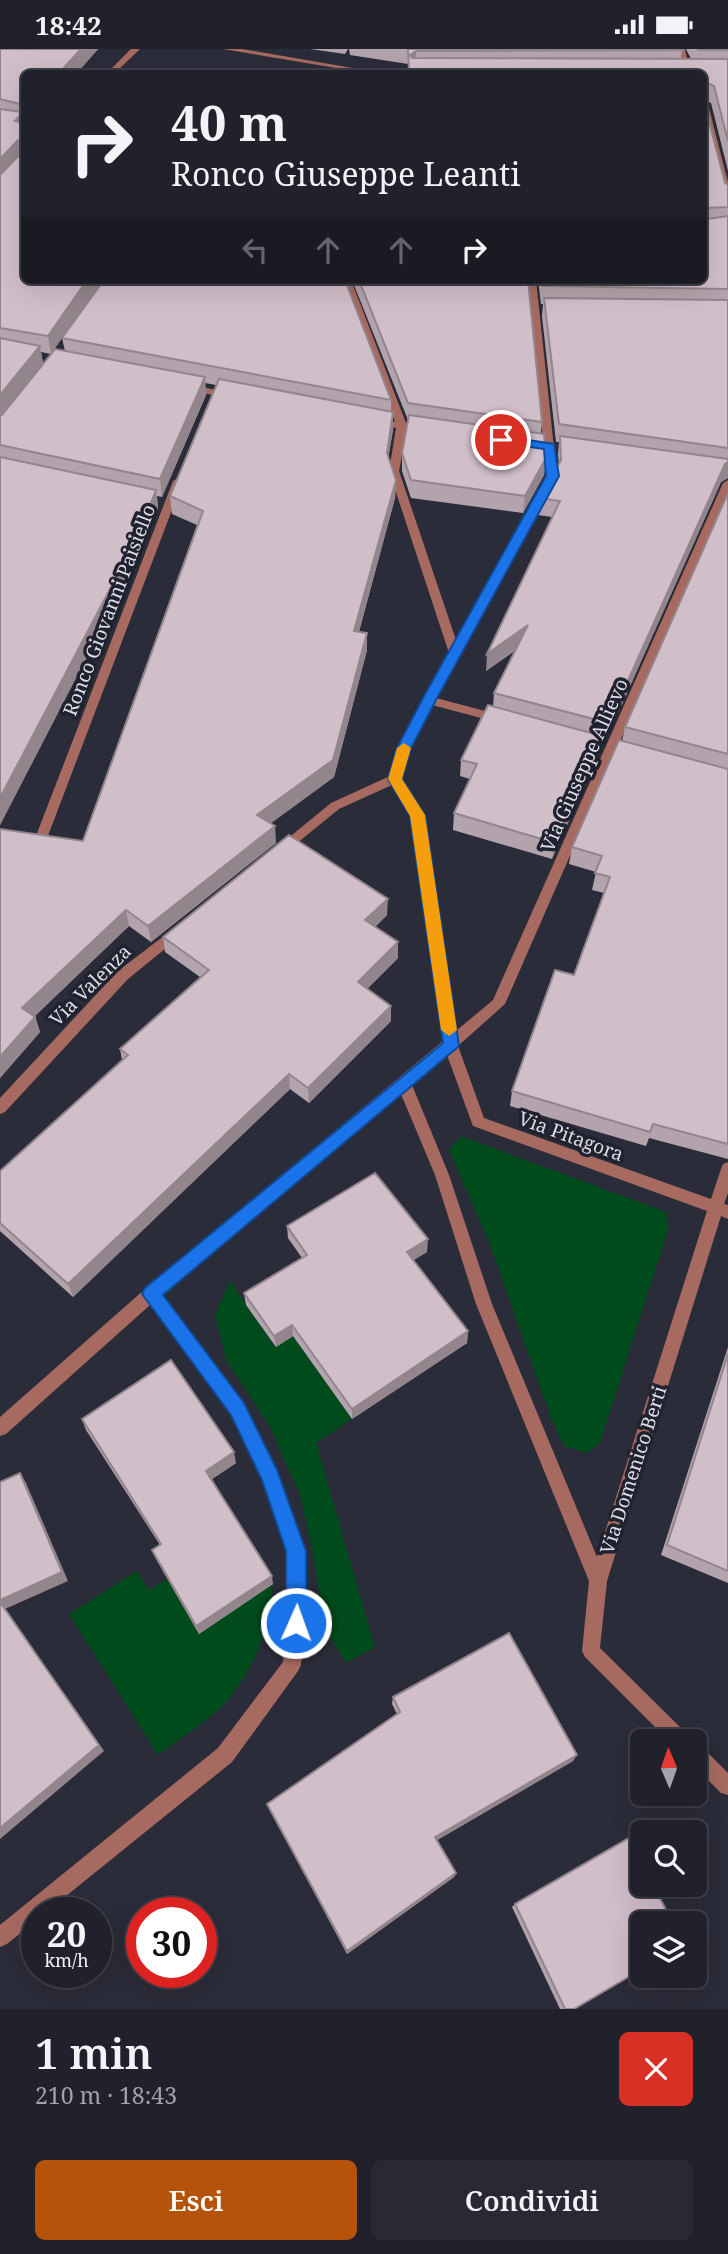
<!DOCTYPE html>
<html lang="it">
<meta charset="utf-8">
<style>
body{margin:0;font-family:"Noto Serif",serif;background:#282933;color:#f1f3f6;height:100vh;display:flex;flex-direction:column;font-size:26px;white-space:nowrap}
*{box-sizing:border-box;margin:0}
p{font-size:23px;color:#a2a3a9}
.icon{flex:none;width:38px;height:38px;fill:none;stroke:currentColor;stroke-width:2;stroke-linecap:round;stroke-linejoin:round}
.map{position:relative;height:1960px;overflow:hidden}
.details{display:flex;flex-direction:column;background:#20212b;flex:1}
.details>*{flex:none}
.guide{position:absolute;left:21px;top:21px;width:686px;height:214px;border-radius:10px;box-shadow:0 7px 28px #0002,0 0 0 2px #3d3e47;background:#20212b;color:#f1f3f6;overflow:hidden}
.needle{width:46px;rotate:358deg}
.controls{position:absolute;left:630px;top:1680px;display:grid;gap:14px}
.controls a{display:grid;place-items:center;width:77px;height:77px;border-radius:10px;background:#20212b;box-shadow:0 7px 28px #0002,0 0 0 2px #3d3e47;font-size:35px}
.speed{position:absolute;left:21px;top:1848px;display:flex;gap:14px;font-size:35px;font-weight:700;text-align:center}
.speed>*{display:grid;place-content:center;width:91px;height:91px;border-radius:50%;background:#20212b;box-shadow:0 7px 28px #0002,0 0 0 2px #3d3e47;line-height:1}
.speed small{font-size:18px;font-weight:400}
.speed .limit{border:10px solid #d22;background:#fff;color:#111}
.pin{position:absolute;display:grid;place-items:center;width:60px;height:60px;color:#fff;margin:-30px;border:4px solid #fff;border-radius:50%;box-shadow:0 2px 7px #0007}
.me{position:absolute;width:77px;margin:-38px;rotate:2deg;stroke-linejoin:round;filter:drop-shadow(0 0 5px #0008)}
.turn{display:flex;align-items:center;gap:24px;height:147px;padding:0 35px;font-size:32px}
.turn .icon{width:91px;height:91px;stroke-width:2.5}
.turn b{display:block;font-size:49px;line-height:60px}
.lanes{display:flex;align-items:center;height:66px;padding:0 35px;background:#0003;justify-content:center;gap:35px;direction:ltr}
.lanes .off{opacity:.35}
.round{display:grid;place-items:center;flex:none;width:74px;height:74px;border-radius:10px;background:#282933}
.summary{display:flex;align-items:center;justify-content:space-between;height:119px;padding:0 35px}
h1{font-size:42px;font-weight:600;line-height:52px}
.cta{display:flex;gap:14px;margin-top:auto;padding:14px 35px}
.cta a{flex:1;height:80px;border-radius:10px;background:#b45309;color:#fff;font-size:28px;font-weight:600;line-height:80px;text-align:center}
.cta a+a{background:#282933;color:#f1f3f6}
.status{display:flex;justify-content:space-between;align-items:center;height:49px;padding:0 35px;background:#20212b;direction:ltr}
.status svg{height:19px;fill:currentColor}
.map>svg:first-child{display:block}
.green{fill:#004b1c}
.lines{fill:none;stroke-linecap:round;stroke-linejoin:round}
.minor{fill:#a76a61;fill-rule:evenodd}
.wall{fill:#b3a3ac;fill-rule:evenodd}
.shaded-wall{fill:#92858c}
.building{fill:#d0bec8;stroke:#92858c;stroke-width:2}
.route{fill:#1a73e8;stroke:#114b97;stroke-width:2}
.slow{fill:#f59e0b}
.labels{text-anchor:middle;stroke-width:7;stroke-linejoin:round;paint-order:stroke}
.street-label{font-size:19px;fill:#dcdde6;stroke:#21222f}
</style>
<div class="status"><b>18:42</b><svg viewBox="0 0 49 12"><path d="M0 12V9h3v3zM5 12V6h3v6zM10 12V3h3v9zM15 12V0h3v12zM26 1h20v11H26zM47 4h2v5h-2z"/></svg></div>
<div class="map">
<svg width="728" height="1960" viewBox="0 0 728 1960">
<rect width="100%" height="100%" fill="#2b2c39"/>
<path class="green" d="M461 1087 666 1163 668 1181 600 1394 587 1404 564 1397 551 1369 489 1193 449 1101Z
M230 1232 275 1298 293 1287 352 1370 316 1394 375 1598 346 1614 324 1578 314 1509 300 1446 269 1376 226 1311 215 1266Z
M137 1522 149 1541 167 1530 199 1585 273 1535C270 1576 257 1614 231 1647 215 1668 180 1689 158 1706L69 1565Z"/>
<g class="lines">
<path class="minor" d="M131 0H140L115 24H107Z
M223 0H242L382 24H366Z
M677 0H685L688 14 696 24H688L680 14Z
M704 52 708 55 728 133V154L724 151 704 70Z
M341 231H351L406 374 425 377 430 380 425 383 407 381 399 422 456 591 547 427 526 231H536L557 427 436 649 504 667 506 670 500 674 432 656 410 699 401 730 423 766 456 982 493 951 723 434 728 431V446L505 955 458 997 484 1069 711 1150 721 1120 723 1115 728 1113V1144L724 1155 728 1156V1170L721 1167 607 1532 600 1599 688 1686 691 1692H669L585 1608 582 1602 589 1532 476 1255 435 1126 401 1045 161 1246 243 1354 278 1428 305 1502 306 1553 301 1616 298 1622 232 1713 45 1864H37V1871L7 1895 0 1898V1876L218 1699 283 1613 288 1553 287 1502 263 1431 231 1366 150 1256 6 1385 0 1387V1368L145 1240 443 992 411 766 392 736 339 760 286 803H276L275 800 331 754 390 727 398 699 449 604 389 422 396 379 376 376 371 373 376 370 395 373ZM447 1006 473 1077 707 1162 597 1508 492 1255 449 1126 412 1036Z
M187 335 232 344 237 347 232 350 183 340V336Z
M178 429 183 432 46 792 45 795H35L34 792 173 432Z
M177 877 184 882 182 886 128 930 5 1063 0 1065V1049L118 922Z
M695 1696 702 1698 728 1724V1746L721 1744 695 1718Z"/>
</g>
<path class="wall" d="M0 0H98L77 24H24V231H103L52 303 65 302 62 289 391 351V363H393V381L388 409 396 431 395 449 359 583 367 584V601L334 728 271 774 276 794 151 893 129 877 35 967 40 983 0 1029V780L83 792 197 476 172 465 170 447 216 336 205 334 206 346 162 448 157 447 158 459 141 503 0 776ZM41 303 51 305 43 314Z
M310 0H348L345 5Z
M349 0H682L681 10H691L686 0H728V122L711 54 705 51 725 134 728 136V429L721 433 606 691 602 690 599 704 552 810 453 781 454 764 470 730 460 727 461 711 493 658 494 644 516 601 486 622 552 468 538 466 540 449 559 416 558 405 559 393H556L542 267 543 255H541L538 231H704V24H408V15L350 6Z
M352 231H528L542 373 541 384 546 409 544 426 523 464 411 449 402 422V404L408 371Z
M728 444V1110L649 1089 646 1097 510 1057 512 1042 574 926 604 844 592 841 596 823 569 815 572 798 622 692 625 678Z
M387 866 375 878 398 909 367 940 391 957V972L309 1054 290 1040 73 1248 0 1182V1122L122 1011 120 1000 200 928 165 903 163 888Z
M287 1177 427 1203 413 1211 468 1282 467 1294 352 1370 293 1287 276 1298 246 1256 244 1244 302 1209 288 1189Z
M728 1298V1534L661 1506Z
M82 1370 236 1414 212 1430 273 1535 199 1585 156 1510 152 1501 160 1496 86 1381Z
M393 1648 573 1712 437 1791 456 1824 454 1828 347 1905 267 1755 397 1665 392 1655Z
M515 1855 574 1960H560L512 1858Z"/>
<path class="shaded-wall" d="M81 0H98L77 24H59Z
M416 2V19L410 6Z
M24 62V83L15 72Z
M18 91 21 108 0 131V110Z
M87 231H103L51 305 48 287Z
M40 297 43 315 0 369V346Z
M205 328 206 346 162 448 160 430Z
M393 363V381L386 422 387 404Z
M546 409 544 426 523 464 525 447Z
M728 413V429L721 433 606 691 609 674 725 415Z
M396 431 395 449 354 600V582Z
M156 441 158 459 141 503 0 776V749Z
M528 576 526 593 486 622 487 605Z
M367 584V601L334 728 259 783 257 766Z
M602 687 599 704 552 810 555 794Z
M275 777 276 794 151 893 148 877Z
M388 850 387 866 365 887V871Z
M126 861 129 877 27 974 22 959Z
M398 893V909L358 949V933Z
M391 957V972L309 1054 308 1039Z
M35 968 40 983 0 1029V1008Z
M289 1025 290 1040 73 1248 68 1235Z
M428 1190 427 1203 406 1216 407 1203Z
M292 1276 293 1287 276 1298 274 1287Z
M468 1282 467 1294 352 1370V1360Z
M234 1403 236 1414 209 1432 206 1422Z
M20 1424 26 1434 68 1532 5 1560 104 1702 0 1790V1551Z
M272 1527 273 1535 199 1585 196 1577Z
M577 1706 573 1712 434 1793 435 1788Z
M456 1824 454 1828 347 1905V1902Z"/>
<path class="building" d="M0 0H81L59 24H24V62L15 72 24 74V231H87L48 287 0 279V126L23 102V92L18 91 0 110V60L21 63 24 56 0 50Z
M408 0H682L683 1 416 2 410 6 412 9 728 10V92L714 37 705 33 704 53 725 134 728 136V158L705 159 707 170 728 167V240L543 237 542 231H704V24H409Z
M698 0H728V1H698Z
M104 231H345L391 351 62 289Z
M359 231H528L542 373 408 354Z
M544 249 728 251V399L559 375Z
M0 289 40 297 0 346Z
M55 300 205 328 160 430 0 396V366H2Z
M219 330 393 363 387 404 396 431 354 582 367 584 333 711 257 766 275 777 148 877 126 861 22 959 35 968 0 1008V780L83 792 203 462 170 447Z
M409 366 544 385 546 409 525 447 411 431 402 404Z
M560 387 728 410V413L725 415 609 674 494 644 528 576 487 605 560 452 540 449 561 411Z
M0 408 156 441 139 485 0 749Z
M728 444V705L625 678Z
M488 656 602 687 555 794 454 764 477 715 461 711Z
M619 691 728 720V1095L653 1075 650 1083 512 1042 555 921 574 926 610 828 595 824 602 807 572 798Z
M289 786 388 850 365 871 398 893 358 933 391 957 308 1039 289 1025 68 1235 0 1174V1122L128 1006 120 1000 209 921 163 888Z
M375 1124 428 1190 407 1203 468 1282 352 1360 292 1276 274 1287 244 1244 307 1206 287 1177Z
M728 1305V1522L667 1496Z
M171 1311 234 1403 206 1422 272 1527 196 1577 152 1501 161 1495 82 1370Z
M20 1424 62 1523 0 1551V1433Z
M0 1553 99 1696 0 1779Z
M509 1584 577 1706 435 1788 456 1824 347 1902 267 1755 400 1663 393 1648Z
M629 1789 642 1814V1836H653L673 1874H642V1920L574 1960H565L515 1855Z"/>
<path class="route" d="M501 387 554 395 559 427 436 651 411 699 402 730 425 766 459 997 163 1246 244 1354 277 1421 306 1502V1574L303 1581 296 1584 288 1581 286 1574V1502L262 1431 231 1366 142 1245 145 1239 443 994 410 767 388 730 397 699 422 651 546 427 544 400 496 393 495 391Z"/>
<path class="slow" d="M404 694 411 699 402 730 425 766 457 981 449 987 441 981 410 767 388 730 397 699Z"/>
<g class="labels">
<g class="street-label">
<text transform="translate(109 561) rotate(-69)" y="7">Ronco Giovanni Paisiello</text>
<text transform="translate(584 716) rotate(-66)" y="7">Via Giuseppe Allievo</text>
<text transform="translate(90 936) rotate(-45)" y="7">Via Valenza</text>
<text transform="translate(571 1087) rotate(20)" y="7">Via Pitagora</text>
<text transform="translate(633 1421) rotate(-72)" y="7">Via Domenico Berti</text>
</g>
</g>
</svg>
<div class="controls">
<a><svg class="needle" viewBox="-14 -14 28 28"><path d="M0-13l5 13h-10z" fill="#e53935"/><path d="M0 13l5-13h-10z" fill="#a2a3a9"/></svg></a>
<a><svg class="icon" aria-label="search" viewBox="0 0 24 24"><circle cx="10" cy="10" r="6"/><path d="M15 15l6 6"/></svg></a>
<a><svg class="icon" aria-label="layers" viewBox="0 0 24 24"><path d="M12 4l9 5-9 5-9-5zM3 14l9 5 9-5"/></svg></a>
</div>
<div class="speed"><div>20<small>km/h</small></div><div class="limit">30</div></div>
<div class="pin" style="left:501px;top:391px;background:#d93025"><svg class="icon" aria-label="arrive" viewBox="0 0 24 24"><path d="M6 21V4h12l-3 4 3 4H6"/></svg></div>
<svg class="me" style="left:296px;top:1574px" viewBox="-20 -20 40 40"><circle r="17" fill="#1a73e8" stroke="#fff" stroke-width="3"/><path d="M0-11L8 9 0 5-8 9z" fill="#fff"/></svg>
<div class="guide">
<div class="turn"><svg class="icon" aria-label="right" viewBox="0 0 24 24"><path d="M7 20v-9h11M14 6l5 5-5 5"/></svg><div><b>40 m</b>Ronco Giuseppe Leanti</div></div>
<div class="lanes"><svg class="icon off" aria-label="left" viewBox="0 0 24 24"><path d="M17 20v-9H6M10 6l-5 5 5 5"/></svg><svg class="icon off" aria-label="ahead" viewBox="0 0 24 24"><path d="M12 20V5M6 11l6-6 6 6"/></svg><svg class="icon off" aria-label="ahead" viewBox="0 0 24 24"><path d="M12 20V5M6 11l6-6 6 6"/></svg><svg class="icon" aria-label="right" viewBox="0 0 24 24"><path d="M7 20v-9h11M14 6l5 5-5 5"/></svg></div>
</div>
</div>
<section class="details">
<div class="summary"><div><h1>1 min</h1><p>210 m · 18:43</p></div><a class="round" style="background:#d93025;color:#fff"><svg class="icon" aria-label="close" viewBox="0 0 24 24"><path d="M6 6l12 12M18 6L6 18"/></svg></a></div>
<div class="cta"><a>Esci</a><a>Condividi</a></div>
</section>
